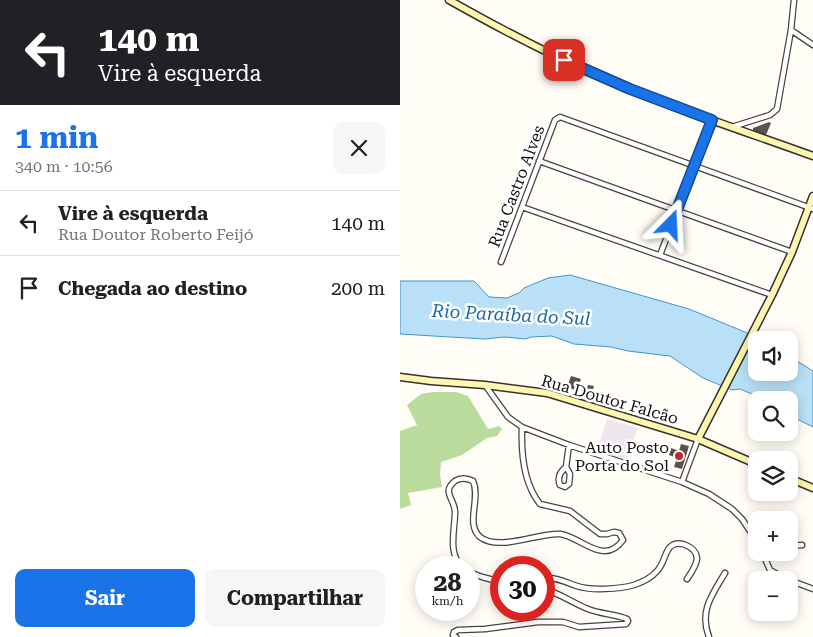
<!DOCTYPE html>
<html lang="pt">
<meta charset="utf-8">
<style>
body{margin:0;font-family:"Roboto Serif",serif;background:#f6f6f6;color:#202124;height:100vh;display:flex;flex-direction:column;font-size:19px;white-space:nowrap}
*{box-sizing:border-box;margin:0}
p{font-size:16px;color:#757577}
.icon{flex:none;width:28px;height:28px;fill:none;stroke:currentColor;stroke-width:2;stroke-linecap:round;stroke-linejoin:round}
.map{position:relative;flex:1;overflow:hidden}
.details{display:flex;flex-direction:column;background:#fff;width:400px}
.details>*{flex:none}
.hud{background:#202124;color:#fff;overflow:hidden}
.fabs{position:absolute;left:348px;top:331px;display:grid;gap:10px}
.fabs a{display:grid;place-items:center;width:50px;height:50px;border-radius:10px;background:#fff;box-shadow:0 2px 12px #0003;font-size:25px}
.speed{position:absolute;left:15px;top:556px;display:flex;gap:10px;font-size:25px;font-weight:700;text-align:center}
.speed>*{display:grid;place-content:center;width:65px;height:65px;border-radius:50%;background:#fff;box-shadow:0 2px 12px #0003;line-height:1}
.speed small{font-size:12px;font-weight:400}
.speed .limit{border:8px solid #d22;background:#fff;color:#111}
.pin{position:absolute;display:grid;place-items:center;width:42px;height:42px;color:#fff;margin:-21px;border-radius:10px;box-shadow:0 2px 8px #0006}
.me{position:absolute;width:55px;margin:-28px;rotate:21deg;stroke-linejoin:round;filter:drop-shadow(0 0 4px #0008)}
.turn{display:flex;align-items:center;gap:18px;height:105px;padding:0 15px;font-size:22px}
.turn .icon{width:65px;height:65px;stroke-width:2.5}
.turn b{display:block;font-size:35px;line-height:42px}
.round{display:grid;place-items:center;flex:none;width:52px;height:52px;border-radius:10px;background:#f6f6f6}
.summary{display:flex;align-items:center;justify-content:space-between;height:85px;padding:0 15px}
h1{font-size:30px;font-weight:700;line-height:38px;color:#1a73e8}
.cta{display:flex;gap:10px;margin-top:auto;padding:10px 15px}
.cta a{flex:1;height:58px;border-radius:10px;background:#1a73e8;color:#fff;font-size:20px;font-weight:700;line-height:58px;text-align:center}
.cta a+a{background:#f6f6f6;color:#202124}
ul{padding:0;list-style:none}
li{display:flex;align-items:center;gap:15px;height:65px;padding:0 15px;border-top:1px solid #e0e0e0}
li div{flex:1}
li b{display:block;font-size:19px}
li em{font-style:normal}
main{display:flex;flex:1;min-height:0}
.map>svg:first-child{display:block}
.industrial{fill:#eee6ef}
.forest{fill:#b9dc9c}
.water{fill:#b9e0f7;stroke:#3f96cf}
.building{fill:#5a524d}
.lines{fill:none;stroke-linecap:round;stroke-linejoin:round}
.street-casing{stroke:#444;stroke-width:7}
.secondary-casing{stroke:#333;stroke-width:9}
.street{stroke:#fff;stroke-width:4.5}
.secondary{stroke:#fff6b0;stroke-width:6}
.route-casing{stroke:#114b97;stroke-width:12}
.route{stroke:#1a73e8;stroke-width:9}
.poi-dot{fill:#c4262e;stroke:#fff;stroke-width:2}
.labels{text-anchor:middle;stroke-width:5;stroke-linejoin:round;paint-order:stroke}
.street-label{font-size:16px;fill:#111;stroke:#fff}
.poi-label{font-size:16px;fill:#111;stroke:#fff;text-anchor:end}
.water-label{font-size:18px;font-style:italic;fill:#1768a6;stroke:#fff}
</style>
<main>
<section class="details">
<div class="hud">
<div class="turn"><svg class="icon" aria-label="left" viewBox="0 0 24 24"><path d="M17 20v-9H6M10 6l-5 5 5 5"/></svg><div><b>140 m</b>Vire à esquerda</div></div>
</div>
<div class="summary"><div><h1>1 min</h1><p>340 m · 10:56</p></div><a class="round"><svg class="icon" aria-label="close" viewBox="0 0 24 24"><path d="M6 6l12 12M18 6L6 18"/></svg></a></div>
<ul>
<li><svg class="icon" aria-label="left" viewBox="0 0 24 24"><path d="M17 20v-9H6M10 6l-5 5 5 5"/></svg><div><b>Vire à esquerda</b><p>Rua Doutor Roberto Feijó</p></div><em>140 m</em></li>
<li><svg class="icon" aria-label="arrive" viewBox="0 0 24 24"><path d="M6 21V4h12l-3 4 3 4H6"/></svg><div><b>Chegada ao destino</b></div><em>200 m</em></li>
</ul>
<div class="cta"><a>Sair</a><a>Compartilhar</a></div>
</section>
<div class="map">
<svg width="413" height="637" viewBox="0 0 413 637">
<rect width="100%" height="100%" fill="#fffdf5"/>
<path class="industrial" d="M207 419 238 428 226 460 197 450Z"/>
<path class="forest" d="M33 392H56L68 396 88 429 99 426 102 429 97 436 87 438 62 455 41 462 40 475 42 487 8 493 11 505 0 509V431L17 425 7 405 21 394Z"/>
<path class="water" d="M170 275 289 309 357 337 362 340H356V372H389V356L413 371V427L389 415V400H366L340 389 332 390 303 378 270 356 228 351 211 347 174 344 152 336 131 337 126 339 104 337 84 339 0 334V281H74L89 297 107 298 119 293 124 288 148 278Z"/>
<path class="building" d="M369 122 371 123 366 135 353 131V128Z
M171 376 181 379 177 388 175 390 167 387Z
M188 385 194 386 190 399 184 398Z
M281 444 289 446 282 469 274 467 277 458 269 455 271 448 279 451Z"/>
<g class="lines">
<g class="street-casing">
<path id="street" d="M391 30 413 45
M332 127 370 115 377 109 391 30 394 0
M139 161 392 252
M122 207 372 295
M260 255 312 120
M101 262 155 120 160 117 413 209
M85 385 108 417 122 427 169 445 282 482 309 494 332 509 342 519 356 540
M166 467 170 474 169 484 165 487 160 485C157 478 160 472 166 467Z
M166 467 169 445
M282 482 298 439
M389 546 402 545
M362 552 370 570 388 580
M63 568C47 554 55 530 55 512 55 499 41 492 55 481 61 477 67 478 73 481 81 498 65 524 80 537 99 552 140 532 160 534 180 536 204 567 223 540L219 533 214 532 207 534H200L170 511 140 504C123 483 121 453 122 427
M69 572 82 577 101 582
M144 578C156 577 165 582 177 586 191 591 220 589 234 585 243 582 252 577 257 571 264 564 264 554 270 547 279 539 296 547 297 558 297 565 291 573 287 579
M389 580 413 589
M56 637 53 635 54 632 58 630 85 629 138 622H163L179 627 226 624 228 621 227 619C215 614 200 614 188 609 173 603 159 593 144 589
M309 637C299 611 312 595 325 573"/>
</g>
<g class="secondary-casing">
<path id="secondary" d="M49 0C95 26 140 50 188 71 261 104 338 129 413 156
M0 377 31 381 85 385 147 393 298 439 356 464
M298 439 372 295 392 252 413 196
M389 478 413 488"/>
</g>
<use href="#street" class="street"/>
<use href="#secondary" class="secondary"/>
</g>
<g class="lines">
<g class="route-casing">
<path id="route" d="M164 60 230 89 312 120 271 225"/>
</g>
<use href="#route" class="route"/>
</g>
<circle class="poi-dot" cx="279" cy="456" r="5"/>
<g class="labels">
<g class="street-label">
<text transform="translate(116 186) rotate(-69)" y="6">Rua Castro Alves</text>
<text transform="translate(210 399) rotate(16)" y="6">Rua Doutor Falcão</text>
</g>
<g class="poi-label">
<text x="269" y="453">Auto Posto<tspan x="269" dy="18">Porta do Sol</tspan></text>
</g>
<g class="water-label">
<text transform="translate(111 315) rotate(3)" y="6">Rio Paraíba do Sul</text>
</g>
</g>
</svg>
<div class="fabs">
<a><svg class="icon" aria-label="sound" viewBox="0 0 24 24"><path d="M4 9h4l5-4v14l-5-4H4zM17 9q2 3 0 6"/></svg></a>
<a><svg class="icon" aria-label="search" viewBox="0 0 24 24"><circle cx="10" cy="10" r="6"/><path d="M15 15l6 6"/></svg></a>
<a><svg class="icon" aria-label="layers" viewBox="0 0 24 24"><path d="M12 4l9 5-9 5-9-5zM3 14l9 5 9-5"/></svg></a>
<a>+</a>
<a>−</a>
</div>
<div class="speed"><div>28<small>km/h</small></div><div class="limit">30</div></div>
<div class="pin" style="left:164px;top:60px;background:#d93025"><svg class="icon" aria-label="arrive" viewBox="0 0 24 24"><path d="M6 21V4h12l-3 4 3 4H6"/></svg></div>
<svg class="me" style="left:271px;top:225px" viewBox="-20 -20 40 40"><path d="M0-17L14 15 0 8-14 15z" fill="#1a73e8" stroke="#fff" stroke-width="4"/></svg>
</div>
</main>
